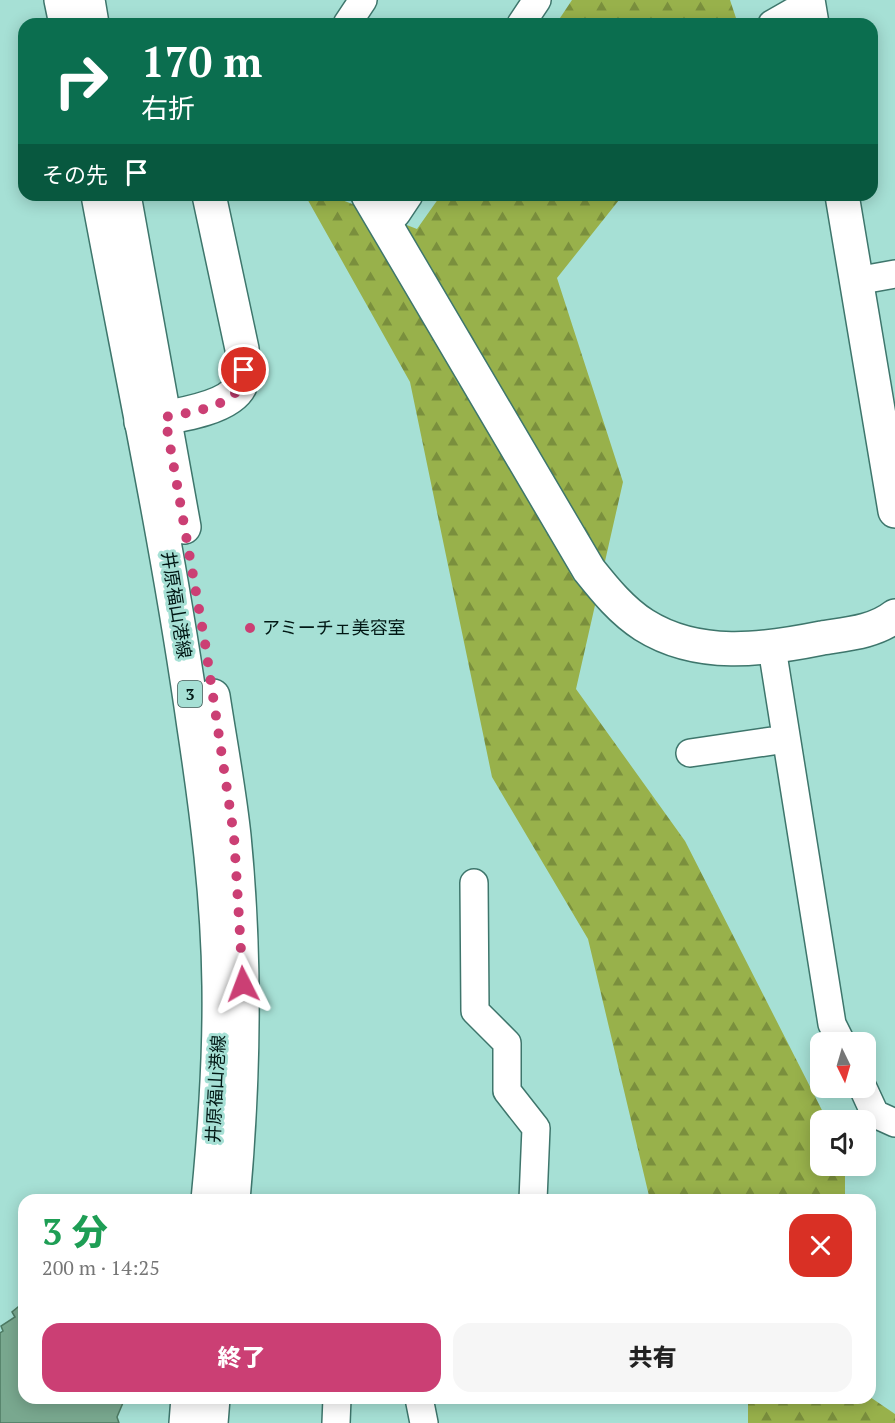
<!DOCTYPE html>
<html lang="ja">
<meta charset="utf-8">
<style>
body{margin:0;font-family:"PT Serif","Noto Sans JP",serif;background:#f6f6f6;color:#222;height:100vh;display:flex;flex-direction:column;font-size:22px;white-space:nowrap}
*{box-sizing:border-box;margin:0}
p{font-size:20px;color:#767676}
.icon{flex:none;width:33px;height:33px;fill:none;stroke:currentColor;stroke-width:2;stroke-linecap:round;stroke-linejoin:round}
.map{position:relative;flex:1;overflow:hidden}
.panel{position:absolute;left:18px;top:1194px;width:858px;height:210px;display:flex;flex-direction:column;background:#fff;border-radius:18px;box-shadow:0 3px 15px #0003}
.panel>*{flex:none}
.guide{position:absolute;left:18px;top:18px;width:860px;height:183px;border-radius:18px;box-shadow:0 3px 15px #0003;background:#0b6e4f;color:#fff;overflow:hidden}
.needle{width:39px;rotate:175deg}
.buttons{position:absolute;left:810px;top:1032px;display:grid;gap:12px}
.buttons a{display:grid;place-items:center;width:66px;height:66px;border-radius:12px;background:#fff;box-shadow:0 3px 15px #0003;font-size:30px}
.pin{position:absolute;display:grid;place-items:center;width:51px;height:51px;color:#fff;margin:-26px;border:3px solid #fff;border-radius:50%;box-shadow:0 2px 6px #0007}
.me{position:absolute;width:66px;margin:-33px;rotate:357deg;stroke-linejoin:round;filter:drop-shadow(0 0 4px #0008)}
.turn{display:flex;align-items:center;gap:21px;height:126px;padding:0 24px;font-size:27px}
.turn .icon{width:78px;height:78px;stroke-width:2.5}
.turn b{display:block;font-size:42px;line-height:51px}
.then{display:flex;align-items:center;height:57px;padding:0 24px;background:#0003;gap:12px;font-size:22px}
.round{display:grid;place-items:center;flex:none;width:63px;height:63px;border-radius:18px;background:#f6f6f6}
.summary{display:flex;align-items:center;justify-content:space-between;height:102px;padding:0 24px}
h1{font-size:36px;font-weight:800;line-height:45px;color:#1e9e55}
.primary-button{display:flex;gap:12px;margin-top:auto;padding:12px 24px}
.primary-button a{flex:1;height:69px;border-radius:18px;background:#cb3f74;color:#fff;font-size:24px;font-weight:800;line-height:69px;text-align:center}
.primary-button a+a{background:#f6f6f6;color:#222}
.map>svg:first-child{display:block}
.forest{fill:url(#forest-firs)}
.building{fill:#79a88f;stroke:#4d7a63;stroke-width:1.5}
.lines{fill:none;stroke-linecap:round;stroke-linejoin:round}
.street-casing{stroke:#3e766c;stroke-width:30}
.secondary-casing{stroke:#3e766c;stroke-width:36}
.primary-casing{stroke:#3e766c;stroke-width:36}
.street{stroke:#fff;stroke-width:27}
.secondary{stroke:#fff;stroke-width:33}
.primary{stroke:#fff;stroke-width:33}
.route{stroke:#cb3f74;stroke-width:10;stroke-dasharray:0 18}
.poi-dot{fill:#cb3f74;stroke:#a6e0d5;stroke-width:2}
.labels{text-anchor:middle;stroke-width:6;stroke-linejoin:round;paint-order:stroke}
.shield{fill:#a6e0d5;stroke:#32534e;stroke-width:1.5}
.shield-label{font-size:16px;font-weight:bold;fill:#011714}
.street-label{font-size:18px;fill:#011714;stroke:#a6e0d5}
.poi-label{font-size:18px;fill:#011714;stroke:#a6e0d5;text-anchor:start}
</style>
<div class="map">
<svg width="895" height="1423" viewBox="0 0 895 1423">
<defs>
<pattern id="forest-firs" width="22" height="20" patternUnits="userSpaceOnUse" patternTransform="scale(1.5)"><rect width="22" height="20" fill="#98b14b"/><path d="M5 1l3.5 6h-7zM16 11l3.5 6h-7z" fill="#7a8f3d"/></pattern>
</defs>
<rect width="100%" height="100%" fill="#a6e0d5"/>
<path class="forest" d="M572 0H730L738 24H556Z
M305 195H329L417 229 441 195H623L557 278 623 482 576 689 685 841 827 1120H820V1166H845V1200H650L588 939 492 777 410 382Z
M870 1397 895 1414V1423H748V1398Z"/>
<path class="building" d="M24 1302V1398H125L117 1417 119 1423H0V1333L3 1331 1 1326 15 1317 12 1312Z"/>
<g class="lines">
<g class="street-casing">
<path id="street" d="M347 24 363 0
M521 24 537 0
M772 24 793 12 810 10
M385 226 397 213 409 195
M856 281 895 274
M772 648 832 1024 841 1042
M690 753 786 739
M474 883 475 1011 507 1043V1091L536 1128 533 1200
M863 1088 875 1114 895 1123
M419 1398 424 1423
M336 1423 337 1398"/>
</g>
<g class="secondary-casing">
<path id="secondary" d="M808 0 812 24
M368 195 589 570C605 590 622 611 644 625 698 659 763 650 822 638 847 634 875 632 895 616
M842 195 895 511
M141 422C166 417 228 411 240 386 245 374 243 362 242 349L209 195"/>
</g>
<g class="primary-casing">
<path id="primary" d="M61 0 66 24
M88 0 92 24
M98 195C131 372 169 549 194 727 207 813 218 899 219 986 220 1058 215 1129 208 1200
M124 195 184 527
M213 696C220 742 229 789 234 836 246 957 244 1079 233 1200
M186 1423 188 1398
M211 1423 213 1398"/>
</g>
<use href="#street" class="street"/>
<use href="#secondary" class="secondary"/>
<use href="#primary" class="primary"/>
</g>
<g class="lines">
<path class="route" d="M243 984 234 836 205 643 165 417C187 413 226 408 239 388 242 383 243 375 244 370"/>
</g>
<circle class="poi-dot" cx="250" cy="628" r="6"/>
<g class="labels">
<rect class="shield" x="178" y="681" width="24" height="26" rx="4.5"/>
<g class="shield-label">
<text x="190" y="700">3</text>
</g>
<g class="street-label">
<text transform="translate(176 605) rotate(81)" y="6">井原福山港線</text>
<text transform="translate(216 1089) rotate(-87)" y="6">井原福山港線</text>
</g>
<g class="poi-label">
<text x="262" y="634">アミーチェ美容室</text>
</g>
</g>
</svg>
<div class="buttons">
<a><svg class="needle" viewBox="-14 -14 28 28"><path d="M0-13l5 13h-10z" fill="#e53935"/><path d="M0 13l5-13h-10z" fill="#767676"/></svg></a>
<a><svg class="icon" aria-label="sound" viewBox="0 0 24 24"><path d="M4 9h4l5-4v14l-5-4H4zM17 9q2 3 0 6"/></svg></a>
</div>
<div class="pin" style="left:244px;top:370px;background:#d93025"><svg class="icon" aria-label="arrive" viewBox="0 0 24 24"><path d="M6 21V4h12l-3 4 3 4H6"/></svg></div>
<svg class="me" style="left:243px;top:984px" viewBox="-20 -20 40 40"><path d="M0-17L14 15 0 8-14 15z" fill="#cb3f74" stroke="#fff" stroke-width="4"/></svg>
<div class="guide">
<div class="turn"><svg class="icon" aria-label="right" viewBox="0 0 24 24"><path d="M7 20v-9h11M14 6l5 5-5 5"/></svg><div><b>170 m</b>右折</div></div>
<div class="then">その先<svg class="icon" aria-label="arrive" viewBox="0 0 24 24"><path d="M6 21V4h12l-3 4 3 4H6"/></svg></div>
</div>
<section class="panel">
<div class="summary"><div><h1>3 分</h1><p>200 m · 14:25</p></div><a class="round" style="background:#d93025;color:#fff"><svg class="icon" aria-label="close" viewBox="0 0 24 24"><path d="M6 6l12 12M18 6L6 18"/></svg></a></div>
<div class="primary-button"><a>終了</a><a>共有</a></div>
</section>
</div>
